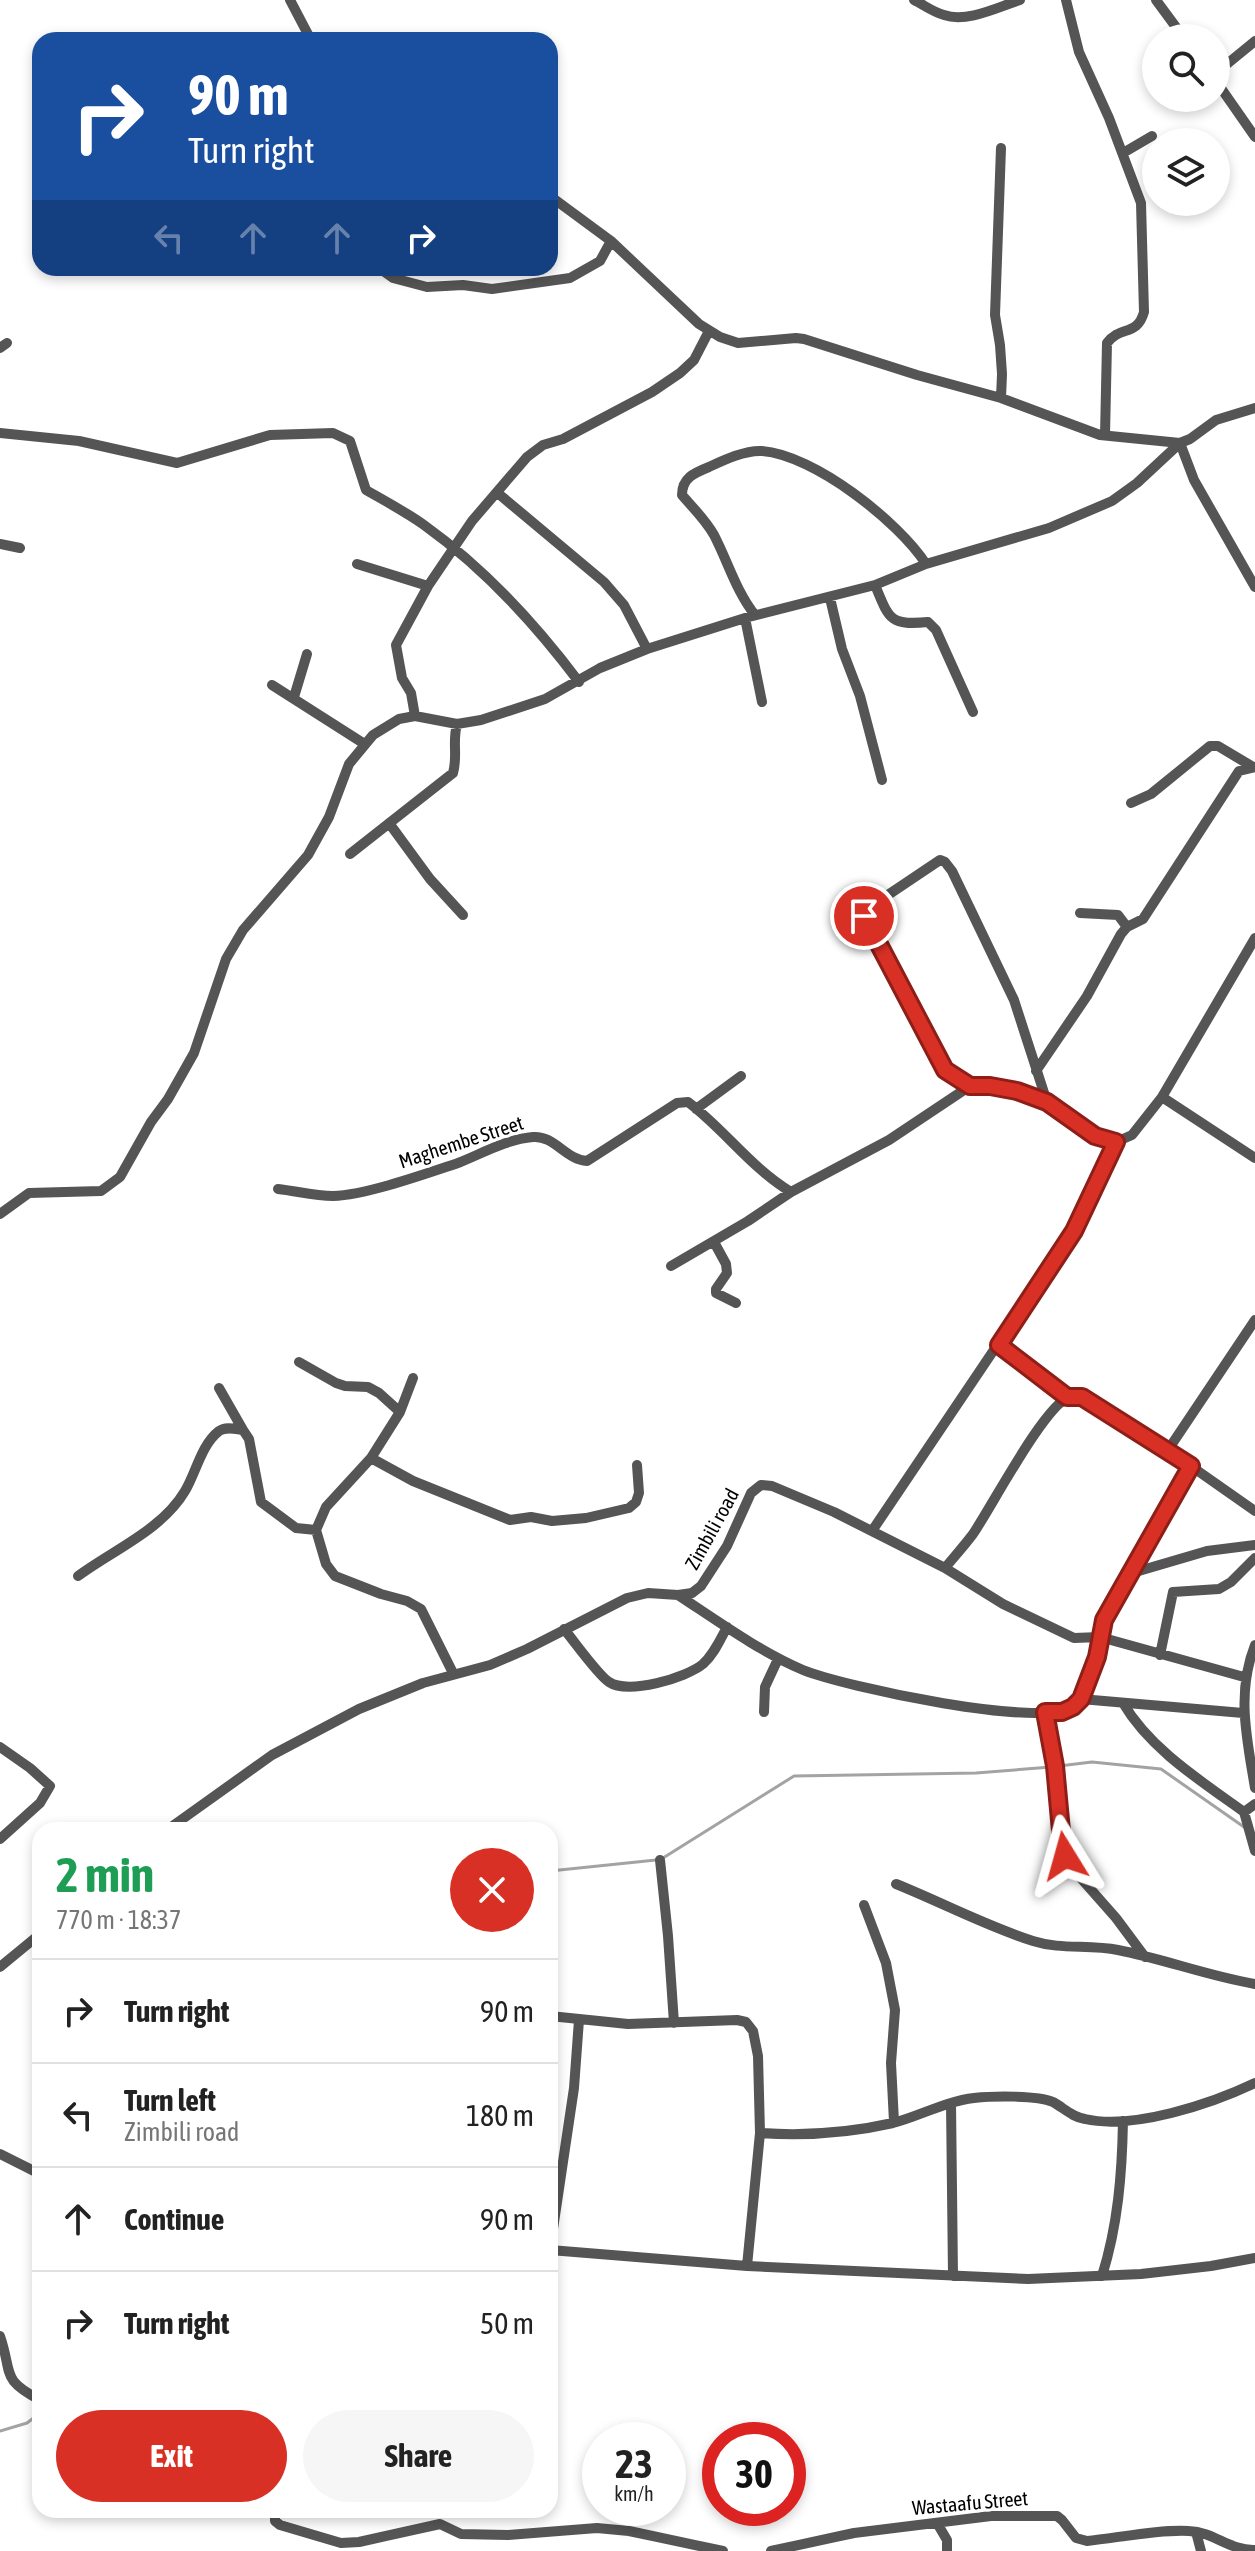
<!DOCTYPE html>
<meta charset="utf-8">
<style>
body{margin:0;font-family:"Asap Condensed",sans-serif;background:#f6f6f6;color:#222;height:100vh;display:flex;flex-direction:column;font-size:30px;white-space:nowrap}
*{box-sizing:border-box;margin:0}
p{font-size:26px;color:#767676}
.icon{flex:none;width:44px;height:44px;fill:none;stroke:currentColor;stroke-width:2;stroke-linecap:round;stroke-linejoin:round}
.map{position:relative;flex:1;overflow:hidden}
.panel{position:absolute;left:32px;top:1822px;width:526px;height:696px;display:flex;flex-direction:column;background:#fff;border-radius:24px;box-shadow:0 4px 12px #0003}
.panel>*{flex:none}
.top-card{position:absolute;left:32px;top:32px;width:526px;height:244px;border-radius:24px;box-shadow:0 4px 12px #0003;background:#1a4fa0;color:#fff;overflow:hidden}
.controls{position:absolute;left:1142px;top:24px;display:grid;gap:16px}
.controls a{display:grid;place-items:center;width:88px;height:88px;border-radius:50%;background:#fff;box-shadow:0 4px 12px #0003;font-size:40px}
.speed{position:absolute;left:582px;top:2422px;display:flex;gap:16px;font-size:40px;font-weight:700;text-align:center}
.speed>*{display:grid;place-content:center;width:104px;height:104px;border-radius:50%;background:#fff;box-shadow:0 4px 12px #0003;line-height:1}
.speed small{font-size:20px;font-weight:400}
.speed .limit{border:12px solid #d22;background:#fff;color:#111}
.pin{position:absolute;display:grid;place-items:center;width:68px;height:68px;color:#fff;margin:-34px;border:4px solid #fff;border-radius:50%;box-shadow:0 2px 8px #0007}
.me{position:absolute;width:88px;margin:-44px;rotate:352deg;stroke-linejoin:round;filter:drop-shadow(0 0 6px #0008)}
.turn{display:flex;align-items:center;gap:28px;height:168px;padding:0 24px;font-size:36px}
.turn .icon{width:104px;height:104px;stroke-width:2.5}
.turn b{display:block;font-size:56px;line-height:68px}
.lanes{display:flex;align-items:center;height:76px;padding:0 24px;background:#0003;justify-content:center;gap:40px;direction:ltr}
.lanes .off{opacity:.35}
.round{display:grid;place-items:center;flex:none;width:84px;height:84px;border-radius:42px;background:#f6f6f6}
.summary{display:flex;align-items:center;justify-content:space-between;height:136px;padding:0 24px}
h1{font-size:48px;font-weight:700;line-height:60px;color:#1e9e55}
.primary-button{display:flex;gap:16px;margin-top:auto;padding:16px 24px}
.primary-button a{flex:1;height:92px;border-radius:48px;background:#d93025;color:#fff;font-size:32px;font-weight:700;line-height:92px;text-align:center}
.primary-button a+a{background:#f6f6f6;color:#222}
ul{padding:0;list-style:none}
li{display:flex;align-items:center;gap:24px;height:104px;padding:0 24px;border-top:2px solid #e0e0e0}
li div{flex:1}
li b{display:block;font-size:30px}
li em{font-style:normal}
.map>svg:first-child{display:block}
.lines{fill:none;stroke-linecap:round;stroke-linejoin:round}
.stream{stroke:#a3a3a3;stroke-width:3}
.minor{stroke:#555;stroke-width:10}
.route-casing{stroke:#8d1f18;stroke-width:20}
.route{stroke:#d93025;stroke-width:14}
.labels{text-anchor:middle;stroke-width:6;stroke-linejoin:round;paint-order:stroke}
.street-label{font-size:20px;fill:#000;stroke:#fff}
</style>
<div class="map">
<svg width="1255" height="2551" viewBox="0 0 1255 2551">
<rect width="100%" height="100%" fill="#fff"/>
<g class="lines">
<path class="stream" d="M1059 1766 1092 1762 1161 1769 1244 1827
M663 1858 794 1776 976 1773 1051 1767
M550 1871 656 1860
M0 2431 27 2423 40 2413"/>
<path class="minor" d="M290 0 311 40
M914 0C924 5 933 12 944 15 967 23 998 7 1020 0
M1066 0 1079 52 1109 118 1141 203 1144 312C1137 337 1120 325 1107 343L1105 435
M1156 0 1184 38
M1216 73 1255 41
M1216 81 1255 137
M1123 153 1152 136
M550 196 611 241 699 324 720 337 738 343 796 338 804 339 917 375 1001 398 1100 435 1180 443 1190 439 1216 420 1255 408
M379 268 393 278 427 287 463 285 492 289 570 278 600 261 611 241
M0 348 7 343
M1001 398 1002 374 1000 345 995 315 1001 148
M0 433 79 441 177 463 270 435 333 433 350 441 366 490C385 501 406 512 424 525 484 568 534 622 579 682
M500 495 604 582 624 605 647 649
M0 544 20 548
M357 564 428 586
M875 585C889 619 890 626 928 622L936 630 973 712
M830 598 842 649 860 696 882 780
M755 615C736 591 728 562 714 535 705 519 693 508 682 495 682 478 694 473 709 467 724 460 745 450 762 451 814 455 898 521 926 564
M745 618 762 702
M272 685 363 743
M294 697 307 654
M415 716 411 693 402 678 396 645 428 586 472 521 527 457 543 445 563 439 652 392 680 373 694 360 709 331
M1131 803 1151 794 1210 746H1218L1253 767
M389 823 430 879 463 915
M350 854 453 773C458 756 452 742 457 724
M1080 913 1118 915 1127 927
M1036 1071 1087 996 1121 934 1127 927 1143 919 1239 771 1255 767
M970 1086 945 1070 864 916 867 909 940 860 945 862 952 871 1014 1000 1047 1102
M1162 1097 1255 1158
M696 1109 741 1076
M278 1189C296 1191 315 1196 333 1196 366 1195 425 1174 458 1163 481 1154 507 1139 533 1137 554 1135 566 1160 587 1161L677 1103 688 1102C725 1130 751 1168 791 1192
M0 1214 29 1193 101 1191 120 1177 151 1122 168 1099 194 1053 226 959 243 930 308 855 329 817 349 764 373 735 399 719 415 716 457 724 481 720 545 699 600 668 647 649 745 618 875 585 926 564 1049 528 1112 501 1137 483 1180 443 1194 480 1255 587
M714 1242 726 1264 727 1273 716 1289V1293L736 1303
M671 1266 748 1221 791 1192 889 1140 970 1086H990L1017 1091 1047 1102 1095 1136 1116 1142 1132 1135 1162 1097 1255 938
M999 1345 1067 1397
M299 1362 336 1383 345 1386 368 1387 379 1393 400 1412
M413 1378 400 1412 371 1458 326 1507 316 1530 326 1564 335 1576 381 1594 407 1601 421 1609 453 1673
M219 1388 243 1430
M1168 1450 1255 1320
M371 1458 413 1481 510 1520 531 1517 552 1521 586 1518 629 1508 636 1502 639 1493 637 1465
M872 1531 1074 1231 1116 1142
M945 1568 1003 1604 1074 1638 1100 1637 1244 1677
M1132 1573 1207 1551 1255 1545
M78 1576C113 1550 162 1530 185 1491 196 1473 201 1445 219 1431 226 1426 235 1429 243 1430L249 1439 261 1502 296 1528 316 1530
M678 1595C719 1622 759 1651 803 1670 842 1686 1047 1731 1076 1705 1095 1687 1096 1643 1104 1620 1110 1602 1123 1588 1132 1573 1153 1538 1171 1502 1191 1466
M564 1629C574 1641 598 1675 609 1682 628 1695 686 1678 703 1664 714 1654 720 1640 727 1627
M1255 1645C1236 1693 1247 1739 1255 1788
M1160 1655 1173 1592 1219 1589 1231 1582 1255 1558
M1081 1699 1243 1713
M1123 1703C1150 1749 1201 1781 1244 1812
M764 1712 765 1687 778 1659
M1045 1712 1055 1766 1062 1842 1065 1856 1071 1867 1116 1918 1145 1957
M0 1747 30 1768 50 1786 40 1803 0 1839
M1255 1804 1244 1812 1255 1851
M167 1830 272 1755 359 1709 423 1683 490 1665 527 1649 627 1598 648 1593 678 1595 692 1593 701 1586 727 1546 751 1493 761 1485 772 1486 834 1512 945 1568C954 1557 964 1546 973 1534 991 1508 1044 1406 1069 1397 1073 1396 1078 1397 1082 1397L1168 1450 1255 1511
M660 1860 668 1936 674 2023
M896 1884C941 1902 986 1926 1033 1941 1061 1950 1089 1944 1118 1950 1164 1959 1208 1976 1255 1984
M864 1905 886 1963 895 2010 891 2063 894 2122
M0 1967 40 1934
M550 2016 628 2024 737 2020 746 2022 753 2031 758 2056 760 2133 747 2266
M951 2103 953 2276
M760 2133C804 2136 849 2133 893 2123 920 2116 946 2101 974 2098 992 2096 1037 2095 1053 2102 1064 2108 1072 2117 1085 2119 1133 2130 1211 2104 1255 2083
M0 2154 40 2174
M550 2249 574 2088 579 2020
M550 2250 747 2266 1028 2279 1141 2274 1211 2266 1255 2258
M1102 2276C1118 2225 1122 2174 1123 2121
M0 2336C13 2374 0 2379 40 2400
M275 2510V2521L280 2525 341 2543 359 2542 440 2524 461 2534 508 2535 597 2528 629 2531 723 2551
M937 2523 947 2540V2551
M1196 2532 1201 2551
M771 2551 854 2533 991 2516H1057L1062 2520 1076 2538 1087 2541C1117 2538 1160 2529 1189 2531 1214 2532 1230 2551 1255 2550"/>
</g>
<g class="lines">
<g class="route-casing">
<path id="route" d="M864 916 945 1070 970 1086H990L1017 1091 1047 1102 1095 1136 1116 1142 1074 1231 999 1345 1067 1397H1082L1191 1466 1104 1620 1097 1657 1081 1699 1073 1707 1062 1712H1045L1055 1766 1062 1842 1065 1856"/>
</g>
<use href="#route" class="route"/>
</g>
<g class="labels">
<g class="street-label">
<text transform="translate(461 1142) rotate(-18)" y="7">Maghembe Street</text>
<text transform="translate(712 1529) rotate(-61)" y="7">Zimbili road</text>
<text transform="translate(970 2503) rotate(-5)" y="7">Wastaafu Street</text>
</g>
</g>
</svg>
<div class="controls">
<a><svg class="icon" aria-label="search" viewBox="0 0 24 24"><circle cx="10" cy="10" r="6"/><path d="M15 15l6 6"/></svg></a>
<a><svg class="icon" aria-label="layers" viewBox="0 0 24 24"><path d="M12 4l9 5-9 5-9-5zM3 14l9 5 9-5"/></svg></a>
</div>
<div class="speed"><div>23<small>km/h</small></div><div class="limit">30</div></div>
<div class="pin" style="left:864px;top:916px;background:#d93025"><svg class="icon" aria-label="arrive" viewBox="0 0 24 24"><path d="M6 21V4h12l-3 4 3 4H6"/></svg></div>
<svg class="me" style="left:1065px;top:1856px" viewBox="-20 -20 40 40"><path d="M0-17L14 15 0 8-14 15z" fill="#d93025" stroke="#fff" stroke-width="4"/></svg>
<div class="top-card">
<div class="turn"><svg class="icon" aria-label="right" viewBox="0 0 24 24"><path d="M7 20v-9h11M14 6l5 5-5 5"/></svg><div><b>90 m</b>Turn right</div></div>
<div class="lanes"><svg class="icon off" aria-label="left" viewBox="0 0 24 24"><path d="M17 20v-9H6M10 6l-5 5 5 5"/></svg><svg class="icon off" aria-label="ahead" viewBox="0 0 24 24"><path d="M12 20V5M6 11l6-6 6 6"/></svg><svg class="icon off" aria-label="ahead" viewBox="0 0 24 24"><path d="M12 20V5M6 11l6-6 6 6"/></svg><svg class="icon" aria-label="right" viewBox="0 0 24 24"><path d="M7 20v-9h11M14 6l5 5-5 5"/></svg></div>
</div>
<section class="panel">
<div class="summary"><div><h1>2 min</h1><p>770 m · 18:37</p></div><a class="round" style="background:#d93025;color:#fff"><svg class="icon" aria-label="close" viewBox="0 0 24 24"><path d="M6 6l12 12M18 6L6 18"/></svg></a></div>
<ul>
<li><svg class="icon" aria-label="right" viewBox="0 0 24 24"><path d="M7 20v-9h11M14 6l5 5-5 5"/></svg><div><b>Turn right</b></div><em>90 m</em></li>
<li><svg class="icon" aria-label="left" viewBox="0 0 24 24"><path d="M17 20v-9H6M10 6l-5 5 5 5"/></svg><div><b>Turn left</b><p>Zimbili road</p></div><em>180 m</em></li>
<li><svg class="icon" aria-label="ahead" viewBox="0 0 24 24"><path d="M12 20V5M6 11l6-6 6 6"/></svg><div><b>Continue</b></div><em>90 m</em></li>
<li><svg class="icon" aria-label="right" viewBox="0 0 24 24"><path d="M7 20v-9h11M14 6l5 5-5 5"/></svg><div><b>Turn right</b></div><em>50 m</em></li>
</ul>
<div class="primary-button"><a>Exit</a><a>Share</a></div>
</section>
</div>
